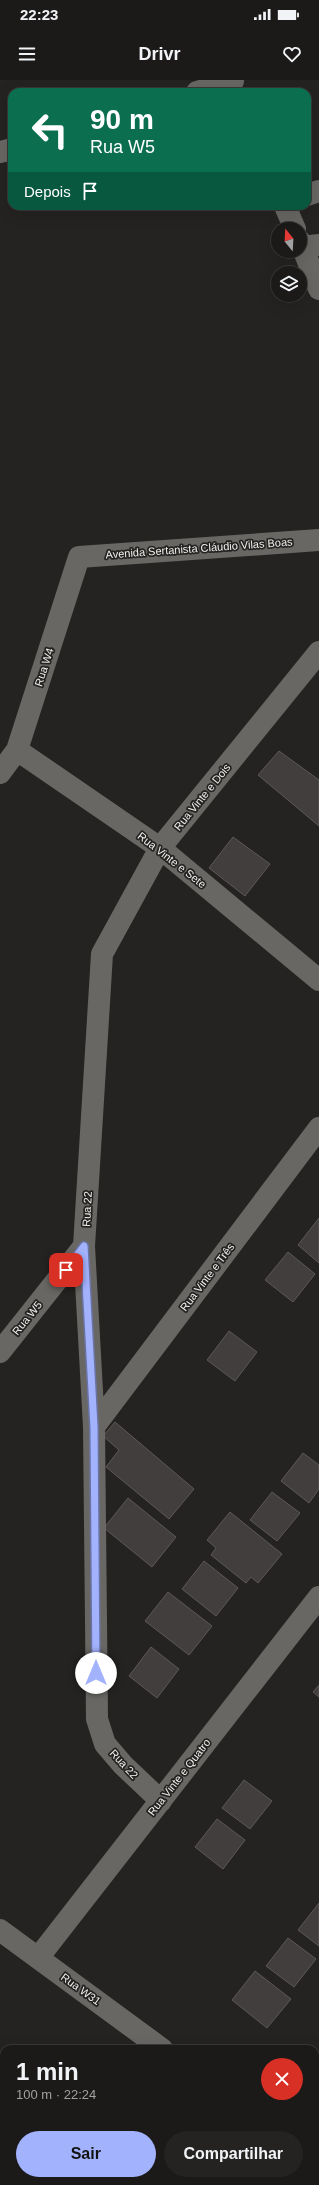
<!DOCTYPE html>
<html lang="pt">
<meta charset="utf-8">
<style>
body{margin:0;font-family:Helvetica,sans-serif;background:#242322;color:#f1f3f6;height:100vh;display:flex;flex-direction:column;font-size:15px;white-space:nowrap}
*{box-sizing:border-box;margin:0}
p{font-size:13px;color:#a0a1a2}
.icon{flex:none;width:22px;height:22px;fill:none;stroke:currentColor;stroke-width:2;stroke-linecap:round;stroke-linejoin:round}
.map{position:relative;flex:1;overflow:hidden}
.side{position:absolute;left:0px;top:1965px;width:319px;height:140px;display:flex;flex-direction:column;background:#1b1a19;border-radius:12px 12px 0 0;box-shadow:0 4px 16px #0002,0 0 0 1px #393838}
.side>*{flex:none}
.guide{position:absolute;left:8px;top:8px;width:303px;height:122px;border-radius:12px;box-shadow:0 4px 16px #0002,0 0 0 1px #393838;background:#0b6e4f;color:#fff;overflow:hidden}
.needle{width:26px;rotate:342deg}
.buttons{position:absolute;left:271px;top:142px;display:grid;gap:8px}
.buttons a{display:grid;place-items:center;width:36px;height:36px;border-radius:50%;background:#1b1a19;box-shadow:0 4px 16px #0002,0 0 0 1px #393838;font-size:20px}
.pin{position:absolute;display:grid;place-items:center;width:34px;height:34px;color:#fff;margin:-17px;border-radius:8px;box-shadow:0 2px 6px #0006}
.me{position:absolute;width:44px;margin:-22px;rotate:0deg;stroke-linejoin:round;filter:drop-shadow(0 0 3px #0008)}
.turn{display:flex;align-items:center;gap:14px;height:84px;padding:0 16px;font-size:18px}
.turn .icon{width:52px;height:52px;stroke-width:2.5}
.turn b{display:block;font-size:28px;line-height:34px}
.then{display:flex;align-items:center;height:38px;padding:0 16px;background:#0003;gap:8px;font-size:15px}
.round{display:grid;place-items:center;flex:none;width:42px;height:42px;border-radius:21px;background:#242322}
.overview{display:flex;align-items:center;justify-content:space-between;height:68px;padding:0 16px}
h1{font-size:24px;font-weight:700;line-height:30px}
.action{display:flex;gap:8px;margin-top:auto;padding:8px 16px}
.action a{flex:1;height:46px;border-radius:24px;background:#a3b2fd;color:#111;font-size:16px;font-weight:700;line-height:46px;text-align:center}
.action a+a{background:#242322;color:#f1f3f6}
.status{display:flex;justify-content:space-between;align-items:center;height:28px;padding:0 20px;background:#1b1a19;direction:ltr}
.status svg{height:11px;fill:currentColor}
header{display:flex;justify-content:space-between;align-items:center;height:52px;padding:0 16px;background:#1b1a19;font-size:18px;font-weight:700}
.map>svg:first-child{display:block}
.building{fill:#413e3d;stroke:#5c5958}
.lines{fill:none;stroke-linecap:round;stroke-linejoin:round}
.minor{stroke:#696764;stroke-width:22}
.tertiary{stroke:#696764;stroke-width:22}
.route-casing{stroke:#6a74a4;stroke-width:10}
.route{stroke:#a3b2fd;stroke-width:7}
.labels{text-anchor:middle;stroke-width:3.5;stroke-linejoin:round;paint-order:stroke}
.street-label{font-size:11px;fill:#f2f1f0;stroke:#242321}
</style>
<div class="status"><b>22:23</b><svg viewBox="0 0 49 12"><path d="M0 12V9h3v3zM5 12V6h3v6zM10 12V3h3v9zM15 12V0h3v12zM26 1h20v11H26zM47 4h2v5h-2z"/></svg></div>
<header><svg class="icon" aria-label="menu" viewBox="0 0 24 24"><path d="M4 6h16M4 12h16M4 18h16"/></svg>Drivr<svg class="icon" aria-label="heart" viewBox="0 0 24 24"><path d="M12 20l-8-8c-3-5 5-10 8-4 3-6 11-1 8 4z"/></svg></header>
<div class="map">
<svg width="319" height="2105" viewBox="0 0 319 2105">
<rect width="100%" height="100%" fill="#242321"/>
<path class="building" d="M279 671 319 700V746L258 695Z
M233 757 270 784 245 816 209 788Z
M319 1138V1183L298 1165Z
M288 1172 315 1194 293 1222 265 1200Z
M229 1251 257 1272 235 1301 207 1280Z
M115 1342 194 1409 169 1439 106 1387 119 1370 103 1356Z
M303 1373 319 1385V1409L309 1423 281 1401Z
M272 1412 300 1433 277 1461 250 1440Z
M128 1418 176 1457 152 1487 104 1448Z
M230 1432 282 1474 258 1503 251 1497 246 1503 211 1475 216 1468 207 1460Z
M204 1481 238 1508 216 1536 182 1509Z
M168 1512 212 1546 189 1575 145 1541Z
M151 1567 179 1589 157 1618 129 1596Z
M319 1605V1617L313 1612Z
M244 1700 272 1721 250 1749 222 1728Z
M217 1739 245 1760 223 1789 195 1767Z
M319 1823V1866L298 1850Z
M288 1858 316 1879 294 1907 266 1886Z
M255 1891 291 1919 267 1948 232 1920Z"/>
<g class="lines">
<path class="minor" d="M307 115 319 111
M302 167 319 165
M17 670 160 768 319 900
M0 693 17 670 79 477 319 460
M0 1272 84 1166
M94 1347 319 1048
M161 1721 123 1685 105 1664 97 1639 94 1347 84 1166 102 874 160 768 319 572
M0 1850 162 1969
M38 1878 319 1517
M315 2081 319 2083"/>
<path class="tertiary" d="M197 12 233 1
M0 72 12 69
M285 126 295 149
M300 161 319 209
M315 2016 319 2011
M245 2105 249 2101"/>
</g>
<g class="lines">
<g class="route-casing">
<path id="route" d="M66 1190 84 1166 94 1347 96 1593"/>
</g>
<use href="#route" class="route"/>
</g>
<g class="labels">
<g class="street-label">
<text transform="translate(199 468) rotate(-4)" y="4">Avenida Sertanista Cláudio Vilas Boas</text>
<text transform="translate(44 587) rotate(-72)" y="4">Rua W4</text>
<text transform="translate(202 717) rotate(-51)" y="4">Rua Vinte e Dois</text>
<text transform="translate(172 780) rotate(38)" y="4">Rua Vinte e Sete</text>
<text transform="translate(87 1129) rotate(-87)" y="4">Rua 22</text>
<text transform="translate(207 1197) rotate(-53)" y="4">Rua Vinte e Três</text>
<text transform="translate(27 1238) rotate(-51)" y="4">Rua W5</text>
<text transform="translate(124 1684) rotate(47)" y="4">Rua 22</text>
<text transform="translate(179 1697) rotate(-52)" y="4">Rua Vinte e Quatro</text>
<text transform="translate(81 1909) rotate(36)" y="4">Rua W31</text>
</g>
</g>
</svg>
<div class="buttons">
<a><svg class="needle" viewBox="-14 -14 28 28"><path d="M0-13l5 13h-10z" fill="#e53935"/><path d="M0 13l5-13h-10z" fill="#a0a1a2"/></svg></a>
<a><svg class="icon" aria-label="layers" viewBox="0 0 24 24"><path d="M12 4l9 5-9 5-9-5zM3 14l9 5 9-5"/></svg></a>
</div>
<div class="pin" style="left:66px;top:1190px;background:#d93025"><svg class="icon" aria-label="arrive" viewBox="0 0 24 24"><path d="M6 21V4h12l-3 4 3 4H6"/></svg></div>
<svg class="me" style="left:96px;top:1593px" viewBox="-20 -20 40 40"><circle r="19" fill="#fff"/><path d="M0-13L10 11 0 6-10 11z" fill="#a3b2fd"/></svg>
<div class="guide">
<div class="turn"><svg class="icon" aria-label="left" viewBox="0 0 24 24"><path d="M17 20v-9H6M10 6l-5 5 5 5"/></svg><div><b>90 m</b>Rua W5</div></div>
<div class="then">Depois<svg class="icon" aria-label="arrive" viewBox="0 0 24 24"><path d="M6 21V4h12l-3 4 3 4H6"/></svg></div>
</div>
<section class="side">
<div class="overview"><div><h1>1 min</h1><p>100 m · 22:24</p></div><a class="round" style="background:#d93025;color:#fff"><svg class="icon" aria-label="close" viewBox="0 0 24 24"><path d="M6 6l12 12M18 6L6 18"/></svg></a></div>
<div class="action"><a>Sair</a><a>Compartilhar</a></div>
</section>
</div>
